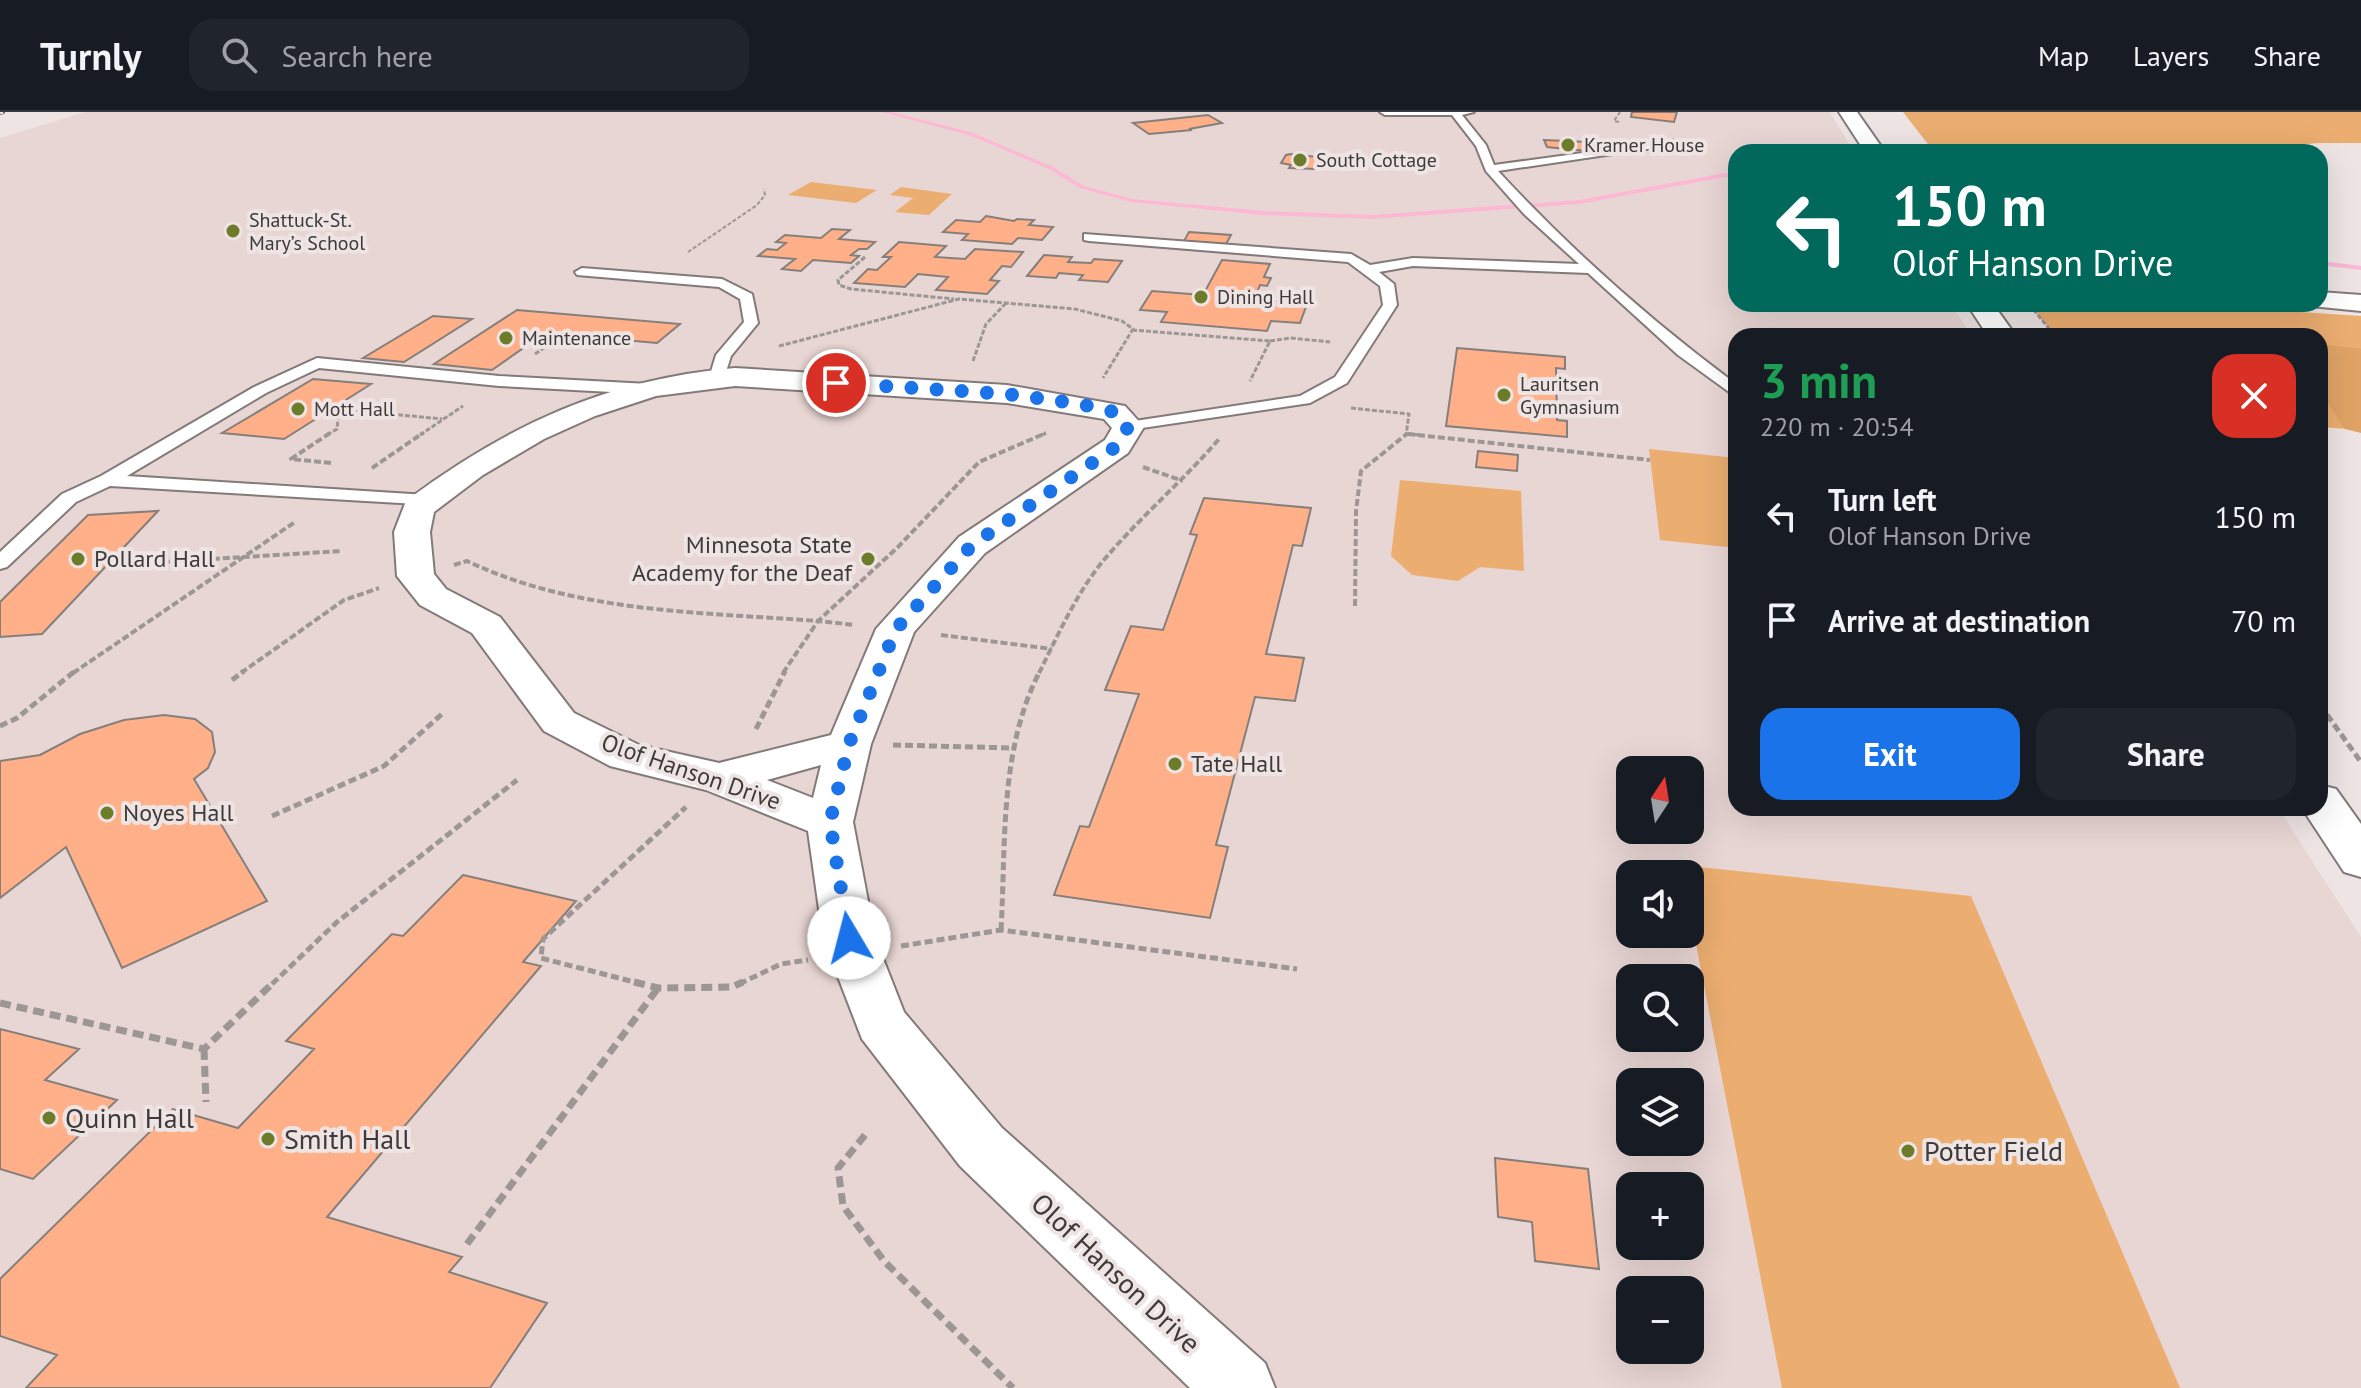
<!DOCTYPE html>
<meta charset="utf-8">
<style>
body{margin:0;font-family:"PT Sans",sans-serif;background:#20242c;color:#f1f3f6;height:100vh;display:flex;flex-direction:column;font-size:30px;white-space:nowrap}
*{box-sizing:border-box;margin:0}
p{font-size:26px;color:#9ea1a6}
.icon{flex:none;width:44px;height:44px;fill:none;stroke:currentColor;stroke-width:2;stroke-linecap:round;stroke-linejoin:round}
.map{position:relative;flex:1;overflow:hidden}
.drawer{position:absolute;left:1728px;top:216px;width:600px;height:488px;display:flex;flex-direction:column;background:#171b24;border-radius:24px;box-shadow:0 8px 32px #0002}
.drawer>*{flex:none}
.guide{position:absolute;left:1728px;top:32px;width:600px;height:168px;border-radius:24px;box-shadow:0 8px 32px #0002;background:#00695c;color:#fff;overflow:hidden}
.needle{width:52px;rotate:12deg}
.buttons{position:absolute;left:1616px;top:644px;display:grid;gap:16px}
.buttons a{display:grid;place-items:center;width:88px;height:88px;border-radius:16px;background:#171b24;box-shadow:0 8px 32px #0002;font-size:40px}
.pin{position:absolute;display:grid;place-items:center;width:68px;height:68px;color:#fff;margin:-34px;border:4px solid #fff;border-radius:50%;box-shadow:0 2px 8px #0007}
.me{position:absolute;width:88px;margin:-44px;rotate:352deg;stroke-linejoin:round;filter:drop-shadow(0 0 6px #0008)}
.turn{display:flex;align-items:center;gap:28px;height:168px;padding:0 32px;font-size:36px}
.turn .icon{width:104px;height:104px;stroke-width:2.5}
.turn b{display:block;font-size:56px;line-height:68px}
.round{display:grid;place-items:center;flex:none;width:84px;height:84px;border-radius:24px;background:#20242c}
.head{display:flex;align-items:center;justify-content:space-between;height:136px;padding:0 32px}
h1{font-size:48px;font-weight:700;line-height:60px;color:#1e9e55}
.cta{display:flex;gap:16px;margin-top:auto;padding:16px 32px}
.cta a{flex:1;height:92px;border-radius:24px;background:#1a73e8;color:#fff;font-size:32px;font-weight:700;line-height:92px;text-align:center}
.cta a+a{background:#20242c;color:#f1f3f6}
ul{padding:0;list-style:none}
li{display:flex;align-items:center;gap:24px;height:104px;padding:0 32px}
li div{flex:1}
li b{display:block;font-size:30px}
li em{font-style:normal}
header{display:flex;align-items:center;gap:48px;box-sizing:border-box;height:112px;padding:0 40px;background:#171b24;border-bottom:2px solid #363941}
header strong{font-size:38px}
nav{display:flex;gap:44px;margin-inline-start:auto;font-size:28px}
.search{width:560px;height:72px;background:#20242c;display:flex;align-items:center;gap:20px;box-sizing:border-box;padding:0 28px;border-radius:24px;color:#9ea1a6;font-size:30px}
.map>svg:first-child{display:block}
.built{fill:#e8d6d4;fill-rule:evenodd}
.green{fill:#ebad70}
.forest{fill:#e0a365}
.lines{fill:none;stroke-linecap:round;stroke-linejoin:round}
.stream{fill:#fcb8d4;fill-rule:evenodd}
.building{fill:#ffb088;stroke:#857f7b;stroke-width:2}
.lane-casing{stroke:#827a79;stroke-width:4}
.street-casing{stroke:#827a79;stroke-width:4}
.secondary-casing{stroke:#827a79;stroke-width:4}
.path-far4{stroke:#9c9695;stroke-width:2;stroke-dasharray:4 2;stroke-linecap:butt}
.path-far3{stroke:#9c9695;stroke-width:3;stroke-dasharray:5 2;stroke-linecap:butt}
.path-far2{stroke:#9c9695;stroke-width:4;stroke-dasharray:7 3;stroke-linecap:butt}
.path-far1{stroke:#9c9695;stroke-width:5;stroke-dasharray:8 4;stroke-linecap:butt}
.path{stroke:#9c9695;stroke-width:7;stroke-dasharray:11 6;stroke-linecap:butt}
.lane{fill:#fff;fill-rule:evenodd}
.street{fill:#fff;fill-rule:evenodd}
.secondary{fill:#fff;fill-rule:evenodd}
.rail-casing{stroke:#5c5857;stroke-width:4}
.rail{stroke:#ede4e3;stroke-width:3;stroke-dasharray:9;stroke-linecap:butt}
.route{stroke:#1a73e8;stroke-width:14;stroke-dasharray:0 25.2}
.poi-dot{fill:#6d7c2b;stroke:#ede4e3;stroke-width:3}
.labels{text-anchor:middle;stroke-width:8;stroke-linejoin:round;paint-order:stroke}
.far-poi-label{font-size:20px;fill:#3d3a39;stroke:#ede4e3;text-anchor:start}
.poi-label{font-size:24px;fill:#3d3a39;stroke:#ede4e3;text-anchor:start}
.street-label{font-size:24px;fill:#3d3a39;stroke:#ede4e3}
.near-poi-label{font-size:28px;fill:#3d3a39;stroke:#ede4e3;text-anchor:start}
.near-street-label{font-size:28px;fill:#3d3a39;stroke:#ede4e3}
</style>
<header>
<strong>Turnly</strong>
<div class="search"><svg class="icon" aria-label="search" viewBox="0 0 24 24"><circle cx="10" cy="10" r="6"/><path d="M15 15l6 6"/></svg>Search here</div>
<nav><a>Map</a><a>Layers</a><a>Share</a></nav>
</header>
<div class="map">
<svg width="2361" height="1276" viewBox="0 0 2361 1276">
<rect width="100%" height="100%" fill="#ede4e3"/>
<path class="built" d="M85 0H1830L1854 40H1736V192H1951L1972 224H1736V696H2278L2361 825V1276H0V26ZM1630 658H1690V718H1630ZM1630 762H1690V822H1630ZM1630 866H1690V926H1630ZM1630 970H1690V1030H1630ZM1630 1074H1690V1134H1630ZM1630 1178H1690V1238H1630Z"/>
<path class="green" d="M1903 0H2361V31H2317L2237 40H1934Z
M811 70 877 78 856 91 788 83Z
M901 75 952 82 929 103 895 100 913 86 890 83Z
M2029 192H2185L2361 204V318L2320 315V224H2055Z
M1649 337 1736 346V436L1660 428Z
M1400 368 1521 379 1524 459 1480 455 1458 469 1412 463 1391 444Z
M1681 753 1971 784 2180 1276H1782L1690 801V762H1682Z"/>
<path class="forest" d="M2320 232 2361 237V321L2345 317 2320 280Z"/>
<g class="lines">
<path class="stream" d="M882 0H892L973 21 1053 55 1084 74 1133 87 1264 99 1372 103 1579 88 1736 59V63L1579 92 1372 107 1264 103 1131 90 1080 76 1049 57 969 23Z
M2320 149 2361 154V158L2320 153Z"/>
</g>
<path class="building" d="M1632 0H1677L1674 10 1631 5Z
M1208 3 1222 11 1189 17 1192 18 1149 22 1133 11Z
M1544 28 1588 30 1592 36H1586L1587 39 1547 35Z
M1291 42 1318 45 1315 57 1289 56 1291 53 1281 51 1286 43Z
M1424 43 1435 54 1399 56 1388 45Z
M986 104 1014 109 1017 107 1034 108 1029 113 1053 115 1042 128 1018 126 1012 132 962 128 968 122 943 120 956 108 980 110Z
M832 117 850 118 839 127 875 130 867 137H859L851 143 859 144 851 151 813 148 801 159 782 157 795 147 758 144 767 137 777 138 786 131 776 130 785 123 821 126Z
M1189 120 1231 123 1226 132 1184 129Z
M899 130 946 134 935 145 965 147 975 137 1023 140 1011 155 1002 154 990 168 999 169 987 182 936 178 948 165 918 162 905 175 854 171 868 157 877 158 891 145H883Z
M1044 143 1072 145 1068 150 1091 151 1094 147 1122 149 1108 170 1079 168 1083 163 1059 161 1056 166 1027 164Z
M1222 148 1270 152 1264 165 1271 166 1267 174 1260 173 1254 187 1307 192 1300 211 1271 209 1267 219 1161 210 1167 200 1140 198 1152 179 1203 183Z
M517 198 680 212 657 231 545 221 492 258 434 252Z
M433 204 472 207 404 250 363 246Z
M1457 236 1565 245V257L1556 256 1557 308 1567 309V325L1446 314Z
M313 267 371 272 284 327 222 321Z
M1478 339 1518 343 1517 359 1476 355Z
M1204 386 1311 396 1302 434 1293 433 1266 542 1304 546 1295 589 1255 585 1216 733 1228 735 1210 806 1054 783 1080 714 1089 715 1139 582 1105 578 1131 514 1163 518 1197 423 1190 422Z
M158 399 42 522 0 525V490L88 403Z
M164 603 195 607 212 620 215 640 208 656 194 667 267 789 122 856 66 735 0 786V649L40 643 80 622 124 608Z
M463 763 576 789 523 850 541 854 327 1105 462 1145 449 1160 547 1191 490 1276H26L57 1243 0 1224V1167L173 997 238 1016 314 937 286 929 392 822 403 824Z
M0 917 79 937 45 968 117 988 33 1067 0 1057Z
M1495 1046 1588 1057 1599 1157 1535 1149 1532 1110 1498 1105Z"/>
<g class="lines">
<g class="lane-casing">
<path id="lane" d="M1380 0H1474L1462 3 1486 33 1494 53 1677 28 1678 30 1673 33 1498 59C1570 137 1651 209 1736 272V285L1678 243 1588 161 1413 154 1379 160 1394 172 1397 193 1347 271 1310 291 1122 319 1120 315 1122 311 1128 310 1300 284 1335 265 1383 193 1380 174 1348 150 1089 129 1084 128V122L1351 142 1370 153 1413 146 1579 152 1524 102 1486 59 1476 34 1452 3H1385Z
M582 156 722 167 752 182 758 211 731 244 723 269H711L709 266 716 243 744 210 740 187 719 175 577 163 575 160Z
M317 246 499 264 649 272 657 277 649 282 499 274 319 256 266 281 127 364 427 383 436 389 434 393 110 374 76 390 7 455 0 457V440L62 382 101 364 254 275Z"/>
</g>
<g class="street-casing">
<path id="street" d="M735 256 1007 273 1125 294 1144 315 1128 341 985 441 914 520 871 632 853 710 875 826 904 900 1002 1016 1265 1251 1275 1276H1190L960 1054 862 927 823 826 808 719 706 678 610 654 544 619 472 521 420 493 397 464 394 420 406 389C508 313 607 267 735 256ZM735 274 1007 291 1104 307 1112 316 1105 328 959 425 876 517 831 623 719 651 639 633 574 601 500 505 446 477 434 462 430 420 434 400 483 363 544 327 595 304 656 284ZM821 653 813 686 767 668Z"/>
</g>
<g class="secondary-casing">
<path id="secondary" d="M1839 0H1857L1885 40H1865Z
M2320 180 2361 183V199L2311 194 2320 192Z
M1967 192H1993L2016 224H1988Z
M2320 673 2336 677 2361 712V765L2344 760 2302 696H2320Z"/>
</g>
<path class="path-far4" d="M1619 10 1614 9 1620 0
M688 140 757 93 765 83 764 77"/>
<path class="path-far3" d="M865 145 838 168 839 173 851 177 954 187
M2029 192 2055 224
M1132 218 1270 229 1250 269
M1270 229 1291 226 1330 230
M779 234 959 187 1075 197 1122 209 1133 217 1103 266
M535 242 562 224
M973 249 986 212 1007 190
M1351 296 1409 302 1406 323
M1408 322 1421 323
M327 323 337 317 339 297 442 307
M420 323 463 294
M1041 323 1047 321"/>
<path class="path-far2" d="M330 321 291 347 332 351
M1408 322 1650 348
M1143 355 1183 369
M372 356 423 321
M113 453 342 439
M454 453 467 449C576 501 700 500 818 509L898 435 979 350 1046 321
M1355 494 1356 399 1361 359 1408 321
M941 523 1052 537
M73 561 295 410
M241 561 344 488 379 476
M783 561 818 509 855 513
M1039 561C1058 523 1076 482 1103 449 1139 406 1183 369 1219 327"/>
<path class="path-far1" d="M232 568 244 559
M2320 593 2361 650
M0 614 17 606 75 559
M756 617 785 559
M893 633 1012 636
M272 704 384 654 442 602
M1001 818C1006 732 999 638 1040 559
M901 834 1001 818 1297 857
M272 872 337 810 517 668
M642 872 541 846 543 827 686 695
M739 872 781 852 808 848"/>
<path class="path" d="M634 870 658 876 732 875 743 870
M0 891 204 937 274 870
M204 937 206 990
M865 1023 838 1056 843 1094 884 1149 1013 1276
M467 1132 658 876"/>
<use href="#lane" class="lane"/>
<use href="#street" class="street"/>
<use href="#secondary" class="secondary"/>
<g class="rail-casing">
<path id="rail" d="M0 1 3 0"/>
</g>
<use href="#rail" class="rail"/>
</g>
<g class="lines">
<path class="route" d="M836 271 1007 282 1080 292 1114 300 1128 315 1117 334 972 433 896 517 849 632 830 710 849 826"/>
</g>
<g class="poi-dot">
<circle cx="1568" cy="33" r="8"/>
<circle cx="1300" cy="48" r="8"/>
<circle cx="233" cy="119" r="8"/>
<circle cx="1201" cy="185" r="8"/>
<circle cx="506" cy="226" r="8"/>
<circle cx="1504" cy="283" r="8"/>
<circle cx="298" cy="297" r="8"/>
<circle cx="78" cy="447" r="8"/>
<circle cx="868" cy="447" r="8"/>
<circle cx="1175" cy="652" r="8"/>
<circle cx="107" cy="701" r="8"/>
<circle cx="49" cy="1006" r="8"/>
<circle cx="268" cy="1027" r="8"/>
<circle cx="1908" cy="1039" r="8"/>
</g>
<g class="labels">
<g class="far-poi-label">
<text x="1584" y="40">Kramer House</text>
<text x="1316" y="55">South Cottage</text>
<text x="249" y="115">Shattuck-St.<tspan x="249" dy="23">Mary’s School</tspan></text>
<text x="1217" y="192">Dining Hall</text>
<text x="522" y="233">Maintenance</text>
<text x="1520" y="279">Lauritsen<tspan x="1520" dy="23">Gymnasium</tspan></text>
<text x="314" y="304">Mott Hall</text>
</g>
<g class="poi-label">
<text x="852" y="441" text-anchor="end">Minnesota State<tspan x="852" dy="28">Academy for the Deaf</tspan></text>
<text x="94" y="455">Pollard Hall</text>
<text x="1191" y="660">Tate Hall</text>
<text x="123" y="709">Noyes Hall</text>
</g>
<g class="street-label">
<text transform="translate(691 660) rotate(19)" y="8">Olof Hanson Drive</text>
</g>
<g class="near-poi-label">
<text x="65" y="1016">Quinn Hall</text>
<text x="284" y="1037">Smith Hall</text>
<text x="1924" y="1049">Potter Field</text>
</g>
<g class="near-street-label">
<text transform="translate(1116 1161) rotate(43)" y="10">Olof Hanson Drive</text>
</g>
</g>
</svg>
<div class="buttons">
<a><svg class="needle" viewBox="-14 -14 28 28"><path d="M0-13l5 13h-10z" fill="#e53935"/><path d="M0 13l5-13h-10z" fill="#9ea1a6"/></svg></a>
<a><svg class="icon" aria-label="sound" viewBox="0 0 24 24"><path d="M4 9h4l5-4v14l-5-4H4zM17 9q2 3 0 6"/></svg></a>
<a><svg class="icon" aria-label="search" viewBox="0 0 24 24"><circle cx="10" cy="10" r="6"/><path d="M15 15l6 6"/></svg></a>
<a><svg class="icon" aria-label="layers" viewBox="0 0 24 24"><path d="M12 4l9 5-9 5-9-5zM3 14l9 5 9-5"/></svg></a>
<a>+</a>
<a>−</a>
</div>
<div class="pin" style="left:836px;top:271px;background:#d93025"><svg class="icon" aria-label="arrive" viewBox="0 0 24 24"><path d="M6 21V4h12l-3 4 3 4H6"/></svg></div>
<svg class="me" style="left:849px;top:826px" viewBox="-20 -20 40 40"><circle r="19" fill="#fff"/><path d="M0-13L10 11 0 6-10 11z" fill="#1a73e8"/></svg>
<div class="guide">
<div class="turn"><svg class="icon" aria-label="left" viewBox="0 0 24 24"><path d="M17 20v-9H6M10 6l-5 5 5 5"/></svg><div><b>150 m</b>Olof Hanson Drive</div></div>
</div>
<section class="drawer">
<div class="head"><div><h1>3 min</h1><p>220 m · 20:54</p></div><a class="round" style="background:#d93025;color:#fff"><svg class="icon" aria-label="close" viewBox="0 0 24 24"><path d="M6 6l12 12M18 6L6 18"/></svg></a></div>
<ul>
<li><svg class="icon" aria-label="left" viewBox="0 0 24 24"><path d="M17 20v-9H6M10 6l-5 5 5 5"/></svg><div><b>Turn left</b><p>Olof Hanson Drive</p></div><em>150 m</em></li>
<li><svg class="icon" aria-label="arrive" viewBox="0 0 24 24"><path d="M6 21V4h12l-3 4 3 4H6"/></svg><div><b>Arrive at destination</b></div><em>70 m</em></li>
</ul>
<div class="cta"><a>Exit</a><a>Share</a></div>
</section>
</div>
